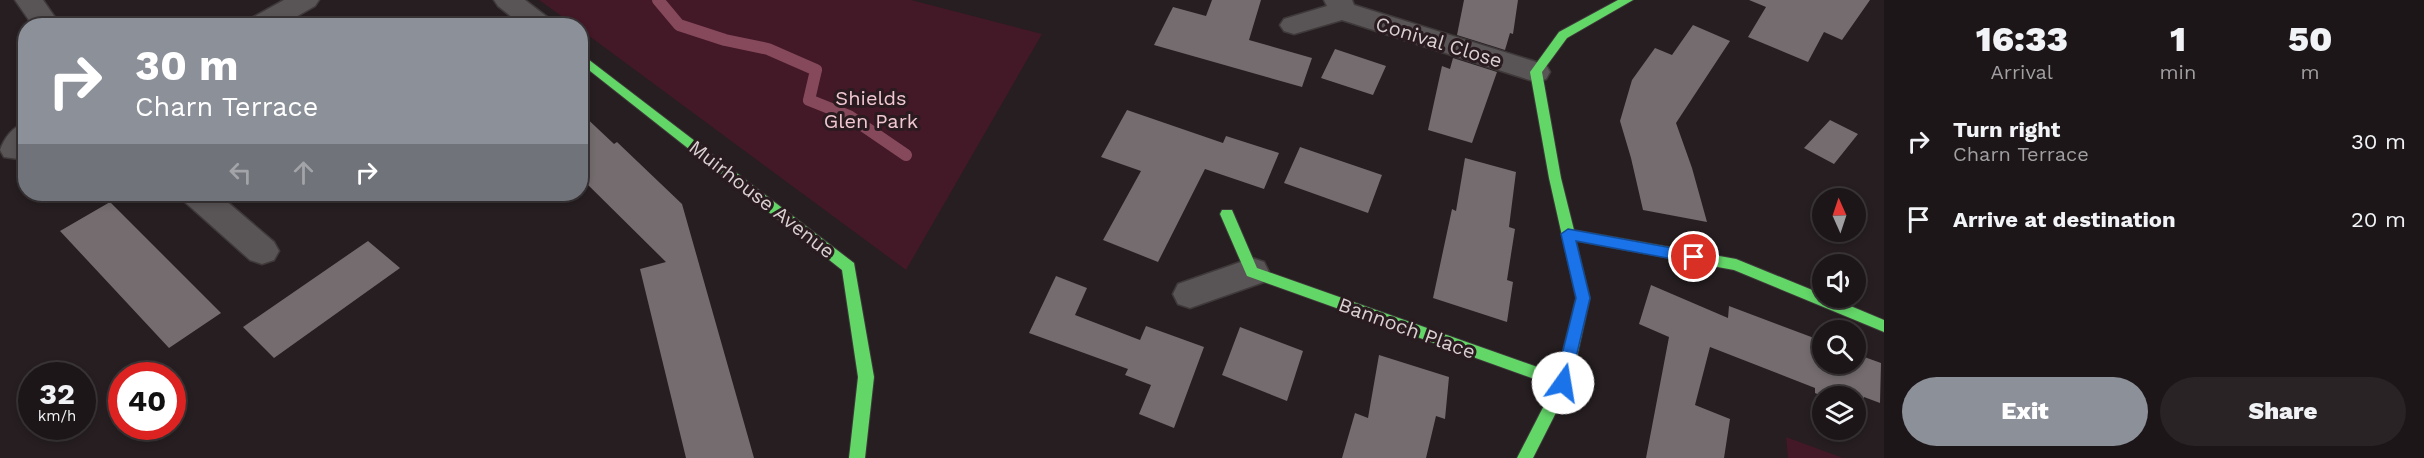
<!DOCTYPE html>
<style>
body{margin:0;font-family:"Work Sans",sans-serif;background:#292325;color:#f1f3f6;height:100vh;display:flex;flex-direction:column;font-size:22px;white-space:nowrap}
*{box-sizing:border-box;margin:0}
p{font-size:20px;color:#a09fa2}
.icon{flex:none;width:33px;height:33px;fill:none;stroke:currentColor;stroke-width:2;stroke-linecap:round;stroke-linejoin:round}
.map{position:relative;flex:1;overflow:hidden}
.side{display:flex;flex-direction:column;background:#1c1618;width:540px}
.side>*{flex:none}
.top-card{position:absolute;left:18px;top:18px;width:570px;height:183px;border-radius:24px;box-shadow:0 3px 9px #0003,0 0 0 2px #3a3537;background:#8c9099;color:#fff;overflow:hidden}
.needle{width:39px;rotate:357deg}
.fabs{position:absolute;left:1812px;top:188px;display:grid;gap:12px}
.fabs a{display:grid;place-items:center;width:54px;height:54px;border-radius:50%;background:#1c1618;box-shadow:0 3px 9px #0003,0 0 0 2px #3a3537;font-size:30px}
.speed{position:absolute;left:18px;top:362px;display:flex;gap:12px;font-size:30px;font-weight:700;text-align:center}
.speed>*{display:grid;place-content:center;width:78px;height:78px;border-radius:50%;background:#1c1618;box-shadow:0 3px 9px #0003,0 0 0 2px #3a3537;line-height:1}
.speed small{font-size:15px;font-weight:400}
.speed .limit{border:9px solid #d22;background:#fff;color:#111}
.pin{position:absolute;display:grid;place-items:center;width:51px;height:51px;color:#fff;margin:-26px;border:3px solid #fff;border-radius:50%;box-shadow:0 2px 6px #0007}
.me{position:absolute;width:66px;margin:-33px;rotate:13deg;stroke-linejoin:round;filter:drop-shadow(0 0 4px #0008)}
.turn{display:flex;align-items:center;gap:21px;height:126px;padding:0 18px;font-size:27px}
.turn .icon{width:78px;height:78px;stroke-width:2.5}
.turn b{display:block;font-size:42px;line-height:51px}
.lanes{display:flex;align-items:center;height:57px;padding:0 18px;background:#0003;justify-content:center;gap:30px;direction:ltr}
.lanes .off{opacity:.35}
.eta{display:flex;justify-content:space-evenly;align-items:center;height:102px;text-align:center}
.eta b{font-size:36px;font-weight:800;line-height:42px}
.cta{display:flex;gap:12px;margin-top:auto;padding:12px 18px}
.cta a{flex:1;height:69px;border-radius:36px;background:#8c9099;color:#fff;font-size:24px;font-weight:800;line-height:69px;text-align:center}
.cta a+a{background:#292325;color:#f1f3f6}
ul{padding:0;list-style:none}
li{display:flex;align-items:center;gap:18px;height:78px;padding:0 18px}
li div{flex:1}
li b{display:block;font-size:22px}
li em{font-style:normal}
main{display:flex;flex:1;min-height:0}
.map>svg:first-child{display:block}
.green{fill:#431827}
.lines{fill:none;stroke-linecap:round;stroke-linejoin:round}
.stream{stroke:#86495b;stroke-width:12}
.building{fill:#746c6e}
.street-casing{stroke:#3f393a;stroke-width:3}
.fast-casing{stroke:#3f393a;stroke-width:2}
.street{fill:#595455;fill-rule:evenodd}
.fast{fill:#63d668;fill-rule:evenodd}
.route{fill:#1a73e8;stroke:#114b97;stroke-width:1.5}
.labels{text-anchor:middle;stroke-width:6;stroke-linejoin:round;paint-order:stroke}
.street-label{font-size:20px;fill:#dad0d2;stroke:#291b1f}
.park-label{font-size:20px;fill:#f2c8d2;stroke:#291b1f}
</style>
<main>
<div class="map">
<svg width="1884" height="458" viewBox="0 0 1884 458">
<rect width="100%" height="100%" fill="#261e20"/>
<path class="green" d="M539 0H911L1042 34 906 270 581 30 580 26 574 25Z
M1786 437 1843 458H1788Z"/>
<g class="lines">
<path class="stream" d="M658 0 679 25 725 40 768 49 816 70 809 100 849 116 906 155"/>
</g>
<path class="building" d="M1212 0H1261L1249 40 1312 58 1302 87 1154 45 1173 7 1206 16Z
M1464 0H1518L1513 34 1510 33 1505 50 1457 35Z
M1749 0H1870L1842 40 1824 32 1808 62 1748 37 1766 7Z
M1693 25 1730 41 1676 123 1692 168 1707 222 1643 210 1631 158 1620 121 1632 80 1655 48 1672 55Z
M1335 49 1386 66 1373 95 1321 78Z
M1453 58 1497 72 1472 143 1428 130 1442 66 1450 69Z
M1127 110 1223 143 1226 136 1279 153 1264 189 1205 169 1158 262 1103 240 1141 171 1101 157Z
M580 112 614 144 617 142 682 204 754 458H686L640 269 666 262 580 177Z
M1830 120 1858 134 1834 164 1804 148Z
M1300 147 1382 175 1368 213 1284 183Z
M1465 158 1516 172 1509 227 1515 229 1507 280 1513 282 1507 322 1433 298 1452 209 1456 211Z
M110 202 221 313 169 348 60 231Z
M368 241 400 268 274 358 243 327Z
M1056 276 1087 288 1075 315 1140 340 1146 326 1204 347 1174 428 1139 414 1151 385 1125 375 1128 369 1029 333Z
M1651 285 1728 318 1729 306 1822 341V363H1856V354L1881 363 1880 403 1864 397 1863 412 1856 409V396H1822L1815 393V388L1710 347 1695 405 1730 419 1724 458H1646L1669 337 1639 324Z
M1240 327 1303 351 1287 401 1222 375Z
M1379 355 1449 377 1445 419 1436 416 1426 458H1342L1355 413 1368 418Z"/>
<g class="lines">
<g class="street-casing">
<path id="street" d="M15 0H43L61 26H33Z
M284 0H319L315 6 280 26H244L248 20Z
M494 0H525L551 20 555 26H523L498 6Z
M1324 0H1352L1354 5 1546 65 1550 72 1546 79 1536 82 1342 20 1294 34 1284 31 1280 25 1284 19 1327 6Z
M26 123V160L4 157 0 150C5 137 12 127 26 123Z
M181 194H218L274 242 279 251 274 260 262 264 250 260 186 203Z
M1252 258 1264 262 1269 272 1264 282 1190 308 1178 304 1173 294 1178 284Z"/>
</g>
<g class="fast-casing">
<path id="fast" d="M1618 0H1633L1567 38 1542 72 1561 178 1574 230 1736 259 1822 294V297H1829L1884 320V332L1734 270 1576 241 1590 298 1571 383 1533 458H1517L1554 386 1247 276 1220 214 1222 210H1232L1257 268 1557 374 1576 298 1549 178 1530 72 1559 32Z
M580 53 854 263 874 377 865 458H849L858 377 842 270 580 63Z"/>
</g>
<use href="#street" class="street"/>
<use href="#fast" class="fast"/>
</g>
<path class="route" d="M1568 229 1694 252 1701 257 1694 263 1576 241 1590 298 1570 383 1568 388 1563 390 1557 388 1555 383 1576 298 1561 234Z"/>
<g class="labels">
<g class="street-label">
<text transform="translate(1439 42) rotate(17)" y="7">Conival Close</text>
<text transform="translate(762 199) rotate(38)" y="7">Muirhouse Avenue</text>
<text transform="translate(1407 328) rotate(20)" y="7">Bannoch Place</text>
</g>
<g class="park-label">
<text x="871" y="105">Shields<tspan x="871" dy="23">Glen Park</tspan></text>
</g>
</g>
</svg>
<div class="fabs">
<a><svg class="needle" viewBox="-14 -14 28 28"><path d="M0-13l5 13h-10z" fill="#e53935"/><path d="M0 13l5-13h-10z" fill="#a09fa2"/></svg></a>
<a><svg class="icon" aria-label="sound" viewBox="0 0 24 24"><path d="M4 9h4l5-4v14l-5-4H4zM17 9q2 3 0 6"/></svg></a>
<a><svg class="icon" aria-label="search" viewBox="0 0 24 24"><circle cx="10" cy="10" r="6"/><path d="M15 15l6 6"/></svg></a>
<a><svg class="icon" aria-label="layers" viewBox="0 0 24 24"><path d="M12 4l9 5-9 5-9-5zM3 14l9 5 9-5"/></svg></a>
</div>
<div class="speed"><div>32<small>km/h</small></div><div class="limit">40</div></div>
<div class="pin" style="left:1694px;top:257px;background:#d93025"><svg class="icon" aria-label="arrive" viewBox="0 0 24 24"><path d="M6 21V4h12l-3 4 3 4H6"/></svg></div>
<svg class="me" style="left:1563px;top:383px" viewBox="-20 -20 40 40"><circle r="19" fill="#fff"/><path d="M0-13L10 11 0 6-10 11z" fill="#1a73e8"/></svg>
<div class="top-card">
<div class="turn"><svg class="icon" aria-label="right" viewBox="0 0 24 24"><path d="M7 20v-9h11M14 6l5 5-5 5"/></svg><div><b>30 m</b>Charn Terrace</div></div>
<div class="lanes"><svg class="icon off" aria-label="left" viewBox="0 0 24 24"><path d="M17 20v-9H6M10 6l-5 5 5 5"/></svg><svg class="icon off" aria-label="ahead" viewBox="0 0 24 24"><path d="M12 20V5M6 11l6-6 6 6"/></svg><svg class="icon" aria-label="right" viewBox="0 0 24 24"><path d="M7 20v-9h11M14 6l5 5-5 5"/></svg></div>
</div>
</div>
<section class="side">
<div class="eta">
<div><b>16:33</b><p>Arrival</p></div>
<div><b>1</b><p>min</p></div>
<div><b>50</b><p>m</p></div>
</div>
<ul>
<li><svg class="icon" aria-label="right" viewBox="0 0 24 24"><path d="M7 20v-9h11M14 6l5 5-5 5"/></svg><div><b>Turn right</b><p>Charn Terrace</p></div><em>30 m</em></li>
<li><svg class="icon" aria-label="arrive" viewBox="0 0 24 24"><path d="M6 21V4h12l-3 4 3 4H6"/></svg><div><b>Arrive at destination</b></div><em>20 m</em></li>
</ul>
<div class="cta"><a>Exit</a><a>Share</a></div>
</section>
</main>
